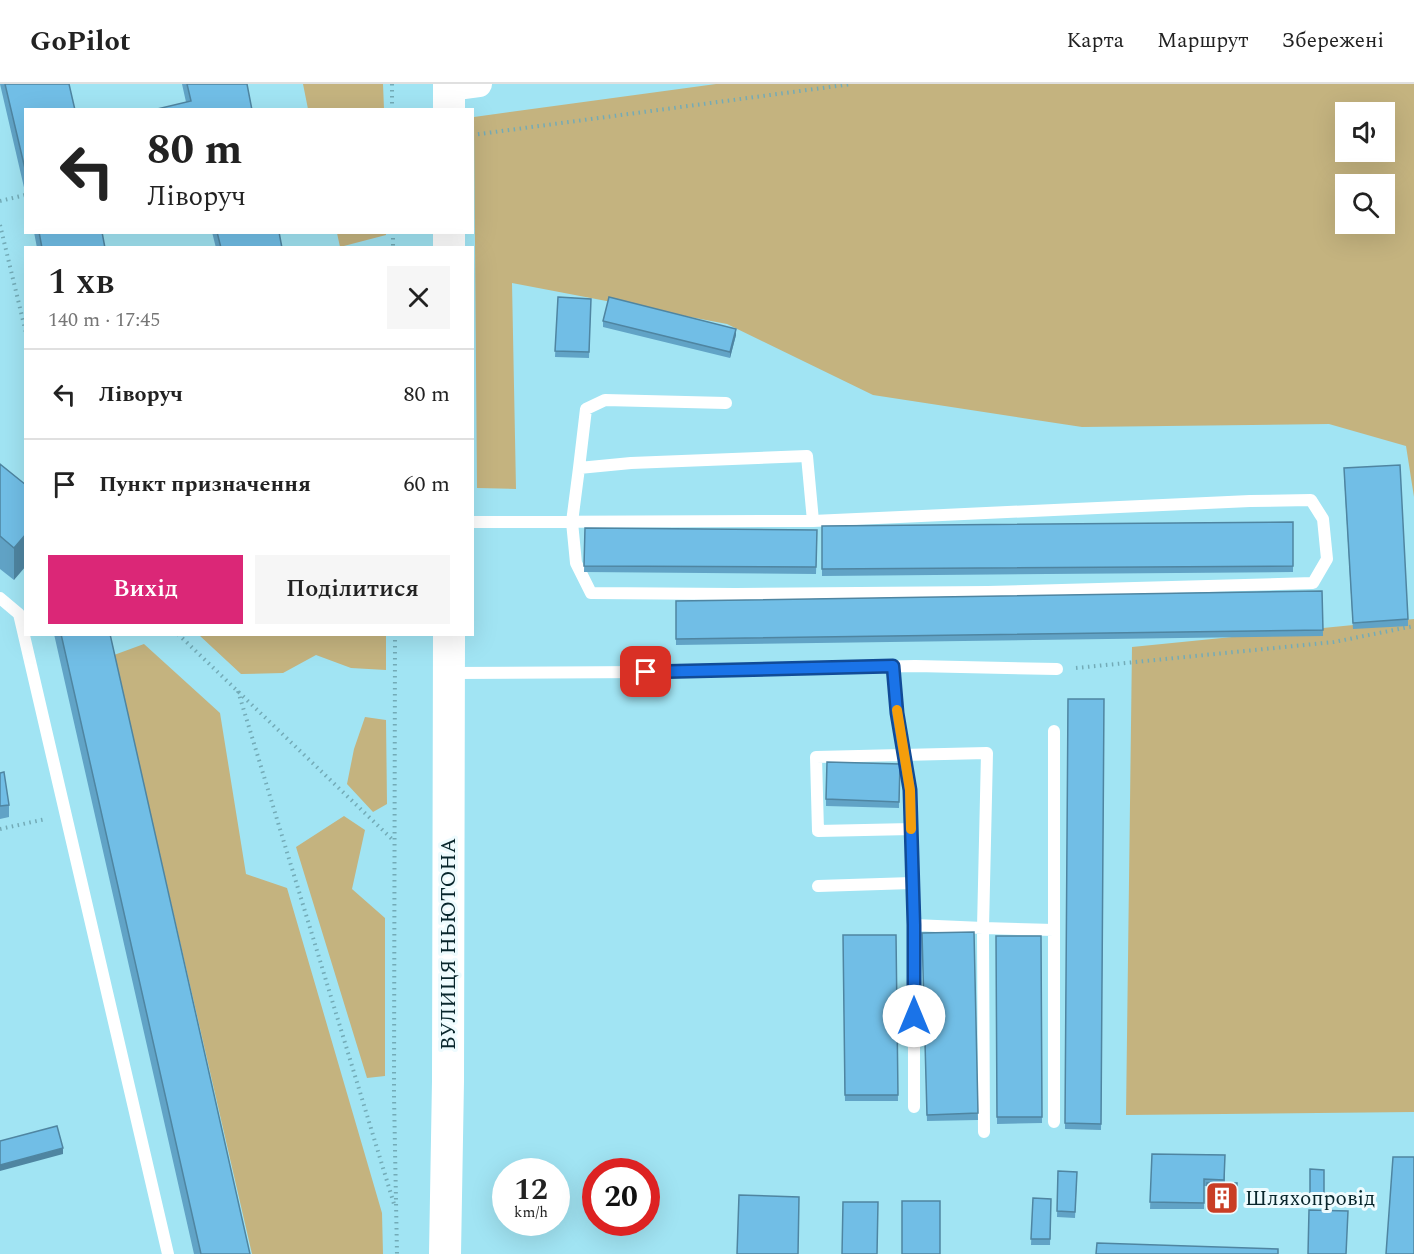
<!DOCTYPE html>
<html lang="uk">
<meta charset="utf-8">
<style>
body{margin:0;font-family:Spectral,serif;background:#f6f6f6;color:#222;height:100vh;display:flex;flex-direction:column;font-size:22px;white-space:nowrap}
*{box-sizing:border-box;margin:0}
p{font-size:20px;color:#767676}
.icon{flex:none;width:33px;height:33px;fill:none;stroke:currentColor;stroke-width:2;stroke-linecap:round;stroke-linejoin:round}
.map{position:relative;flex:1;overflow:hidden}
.side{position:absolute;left:24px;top:162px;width:450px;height:390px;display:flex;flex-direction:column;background:#fff;border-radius:0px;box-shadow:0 6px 24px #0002}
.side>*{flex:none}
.top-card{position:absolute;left:24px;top:24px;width:450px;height:126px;border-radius:0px;box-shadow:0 6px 24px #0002;background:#fff;color:#222;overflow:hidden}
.fabs{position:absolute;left:1335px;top:18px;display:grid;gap:12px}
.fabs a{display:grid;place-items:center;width:60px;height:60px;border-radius:0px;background:#fff;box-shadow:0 6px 24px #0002;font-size:30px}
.speed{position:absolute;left:492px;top:1074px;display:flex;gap:12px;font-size:30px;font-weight:700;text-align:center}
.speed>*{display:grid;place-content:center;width:78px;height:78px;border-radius:50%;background:#fff;box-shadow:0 6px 24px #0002;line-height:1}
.speed small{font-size:15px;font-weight:400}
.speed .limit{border:9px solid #d22;background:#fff;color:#111}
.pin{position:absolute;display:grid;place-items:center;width:51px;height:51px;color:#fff;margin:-26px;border-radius:12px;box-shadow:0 3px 9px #0006}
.me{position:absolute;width:66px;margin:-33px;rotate:0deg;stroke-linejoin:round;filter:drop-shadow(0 0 4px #0008)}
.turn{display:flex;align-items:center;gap:21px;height:126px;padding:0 24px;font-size:27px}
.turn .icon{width:78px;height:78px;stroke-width:2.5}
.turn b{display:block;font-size:42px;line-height:51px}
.round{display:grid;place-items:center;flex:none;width:63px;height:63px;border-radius:0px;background:#f6f6f6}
.headline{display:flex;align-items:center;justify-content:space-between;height:102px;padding:0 24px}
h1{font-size:36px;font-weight:600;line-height:45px}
.primary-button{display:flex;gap:12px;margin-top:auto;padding:12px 24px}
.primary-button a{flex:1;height:69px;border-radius:0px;background:#db2777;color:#fff;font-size:24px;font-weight:600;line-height:69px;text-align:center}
.primary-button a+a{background:#f6f6f6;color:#222}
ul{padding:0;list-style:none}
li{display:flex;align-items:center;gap:18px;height:90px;padding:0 24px;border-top:2px solid #e0e0e0}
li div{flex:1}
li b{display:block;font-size:22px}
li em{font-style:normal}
header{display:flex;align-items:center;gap:36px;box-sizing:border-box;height:84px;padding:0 30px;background:#fff;border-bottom:2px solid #e0e0e0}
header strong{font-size:28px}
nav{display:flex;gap:33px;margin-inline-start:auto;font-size:21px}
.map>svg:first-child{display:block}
.green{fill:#c4b37f;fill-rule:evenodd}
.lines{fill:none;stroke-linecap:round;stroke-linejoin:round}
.path{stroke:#73abb7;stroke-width:4;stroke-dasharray:1.5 4.5;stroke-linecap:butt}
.service{stroke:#fff;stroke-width:12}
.minor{stroke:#fff;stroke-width:26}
.tertiary{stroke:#fff;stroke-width:32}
.wall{fill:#61a3c6}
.shaded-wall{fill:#4f85a1}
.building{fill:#71bee6;stroke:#4f85a1;stroke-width:1.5}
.route-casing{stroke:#114b97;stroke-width:15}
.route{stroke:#1a73e8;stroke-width:10}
.slow{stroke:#f59e0b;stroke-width:10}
.labels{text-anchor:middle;stroke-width:6;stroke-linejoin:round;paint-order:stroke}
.street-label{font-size:21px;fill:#09262c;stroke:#eefbfe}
.poi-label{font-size:21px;fill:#09262c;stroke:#eefbfe;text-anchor:start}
</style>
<header>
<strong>GoPilot</strong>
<nav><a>Карта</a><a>Маршрут</a><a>Збережені</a></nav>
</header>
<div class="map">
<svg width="1414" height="1170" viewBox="0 0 1414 1170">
<rect width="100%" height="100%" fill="#a1e4f3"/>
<path class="green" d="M303 0H383L384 25H308Z
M716 0H1414V413L1406 362 1329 340 1082 343 873 311 727 240 512 199 516 405 477 404 474 33ZM1346 28H1384V68H1346ZM1346 100H1384V140H1346Z
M386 149V151L340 163 337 149Z
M1414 535V1028L1126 1031 1132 563Z
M199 551H386V586L351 584 316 571 283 589 241 590Z
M144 560 220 629 246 790 287 804 382 1129 383 1170H252L114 571Z
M365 633 386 636 387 720 373 728 347 700 354 665Z
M344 732 365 746 352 805 385 834V992L367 994 296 763Z"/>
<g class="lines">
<path class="path" d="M392 0V26
M472 51 852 0
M0 117 25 111
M0 141 26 249
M393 148V164
M178 550 394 757
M395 550 394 1011 397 1170
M1076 584 1334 558 1414 542
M238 607 394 1120
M0 745 46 735"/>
<path class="service" d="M579 384 586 325 605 316 726 319
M472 438 796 437H813L1250 417 1311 416 1323 435 1327 475 1313 499 988 508 736 510 591 509 576 479 572 438 579 384 631 379 807 372 813 437
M0 514 19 530 168 1170
M893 582 897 629 910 706 914 841V1023
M450 589 646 588 915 582 1057 585
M911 745 818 747 816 673 987 669 983 844 984 1048
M818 802 912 799
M914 841 983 844 1054 846
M1054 1038V647"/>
<path class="minor" d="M449 4 479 0"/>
<path class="tertiary" d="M449 26V0
M449 164V148
M445 1170 448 997 449 550"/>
</g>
<path class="wall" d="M0 0H69L26 26V112Z
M182 0H247L186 18Z
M34 148H102L105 164H37Z
M212 148H279L282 164H216Z
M558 213 591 215 589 274 555 273Z
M603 237 736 251 730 274 603 243Z
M0 380 26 401 14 496 0 485Z
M1344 390 1408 535V542L1353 545Z
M1293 438V488L822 492V442Z
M585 444 817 446 816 490 584 488Z
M1322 507 1323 552 676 561V517Z
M54 550H110L250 1170H194Z
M1068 615H1104L1101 1046 1065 1045Z
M900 680 899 724 826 722V715Z
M0 689 9 721V733L0 735Z
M974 848 978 1036 927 1037 922 849Z
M843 851H896L898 1017H845Z
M996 852H1041L1042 1039 997 1040Z
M1152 1070 1225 1071V1099H1237L1236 1124 1207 1123V1102H1204V1125H1150Z
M1310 1085 1324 1086V1116H1310Z
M1058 1087 1077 1088 1075 1134 1057 1133Z
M1033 1114 1051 1115 1050 1161H1031Z"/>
<path class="shaded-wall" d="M736 245V251L730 274V268Z
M26 450V482L14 496V464Z
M63 1064V1070L0 1087V1081Z"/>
<path class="building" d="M5 0H69L75 26H26V89Z
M187 0H247L252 26H153L191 17Z
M39 148H102L105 164H42Z
M217 148H279L282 164H221Z
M558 213 591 215 589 268 555 267Z
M609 213 736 245 730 268 603 237Z
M0 380 26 401V450L14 464 0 452Z
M1400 381 1408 535 1353 539 1344 384Z
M1293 438V482L822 485V442Z
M585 444 817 446 816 483 584 482Z
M1322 507 1323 546 676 555V517Z
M61 550H110L250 1170H201Z
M1068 615H1104L1101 1040 1065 1039Z
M827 678 900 680 899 718 826 715Z
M4 688 9 721 0 722V689Z
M974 848 978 1029 927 1031 922 849Z
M843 851H896L898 1011H845Z
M996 852H1041L1042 1033H997Z
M57 1042 63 1064 0 1081V1057Z
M1152 1070 1225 1071 1224 1096 1204 1095V1119L1150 1118Z
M1393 1073H1414V1170H1386Z
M1310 1085 1324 1086V1110H1310Z
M1058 1087 1077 1088 1075 1128 1057 1127Z
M1207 1099H1237L1236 1118 1207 1117Z
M739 1111 799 1113 798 1170H737Z
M1033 1114 1051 1115 1050 1155H1031Z
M902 1117H940V1170H902Z
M843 1118H878L877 1170H842Z
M1309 1126 1348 1127 1346 1170H1308Z
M1097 1159 1278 1165V1170H1096Z"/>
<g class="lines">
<g class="route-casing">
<path id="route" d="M646 588 893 582 897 629 910 706 914 841V932"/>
</g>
<use href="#route" class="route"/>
<path class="slow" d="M897 626 910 706 911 745"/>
</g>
<defs>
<g id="building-square" transform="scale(1.725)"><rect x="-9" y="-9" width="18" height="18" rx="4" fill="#c93e25" stroke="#eefbfe"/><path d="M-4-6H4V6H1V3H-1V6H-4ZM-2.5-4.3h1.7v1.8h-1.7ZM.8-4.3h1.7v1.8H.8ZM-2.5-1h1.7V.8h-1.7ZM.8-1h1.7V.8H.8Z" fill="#fff"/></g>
</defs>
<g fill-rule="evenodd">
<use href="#building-square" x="1222" y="1114"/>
</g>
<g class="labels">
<g class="street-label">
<text transform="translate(448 860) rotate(-90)" y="7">ВУЛИЦЯ НЬЮТОНА</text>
</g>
<g class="poi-label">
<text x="1245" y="1121">Шляхопровід</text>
</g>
</g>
</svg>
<div class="fabs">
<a><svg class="icon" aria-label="sound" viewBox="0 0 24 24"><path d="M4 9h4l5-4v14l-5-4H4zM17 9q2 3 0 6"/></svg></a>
<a><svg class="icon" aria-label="search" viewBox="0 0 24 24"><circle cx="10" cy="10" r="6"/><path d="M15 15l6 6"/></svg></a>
</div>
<div class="speed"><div>12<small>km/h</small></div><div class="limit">20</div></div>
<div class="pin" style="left:646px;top:588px;background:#d93025"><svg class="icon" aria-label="arrive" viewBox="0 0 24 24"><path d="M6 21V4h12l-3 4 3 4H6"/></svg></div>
<svg class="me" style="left:914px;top:932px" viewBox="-20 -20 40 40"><circle r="19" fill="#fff"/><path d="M0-13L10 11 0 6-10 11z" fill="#1a73e8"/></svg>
<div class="top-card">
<div class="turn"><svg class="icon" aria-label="left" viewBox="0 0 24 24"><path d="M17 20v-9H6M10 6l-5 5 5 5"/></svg><div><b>80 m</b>Ліворуч</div></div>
</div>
<section class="side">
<div class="headline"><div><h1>1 хв</h1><p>140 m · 17:45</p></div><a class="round"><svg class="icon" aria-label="close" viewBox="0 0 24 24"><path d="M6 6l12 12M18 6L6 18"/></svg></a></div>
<ul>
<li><svg class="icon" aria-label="left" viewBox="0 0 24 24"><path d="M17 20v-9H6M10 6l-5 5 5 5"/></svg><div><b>Ліворуч</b></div><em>80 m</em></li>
<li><svg class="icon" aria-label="arrive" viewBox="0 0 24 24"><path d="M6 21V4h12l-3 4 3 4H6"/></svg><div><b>Пункт призначення</b></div><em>60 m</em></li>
</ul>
<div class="primary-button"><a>Вихід</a><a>Поділитися</a></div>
</section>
</div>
